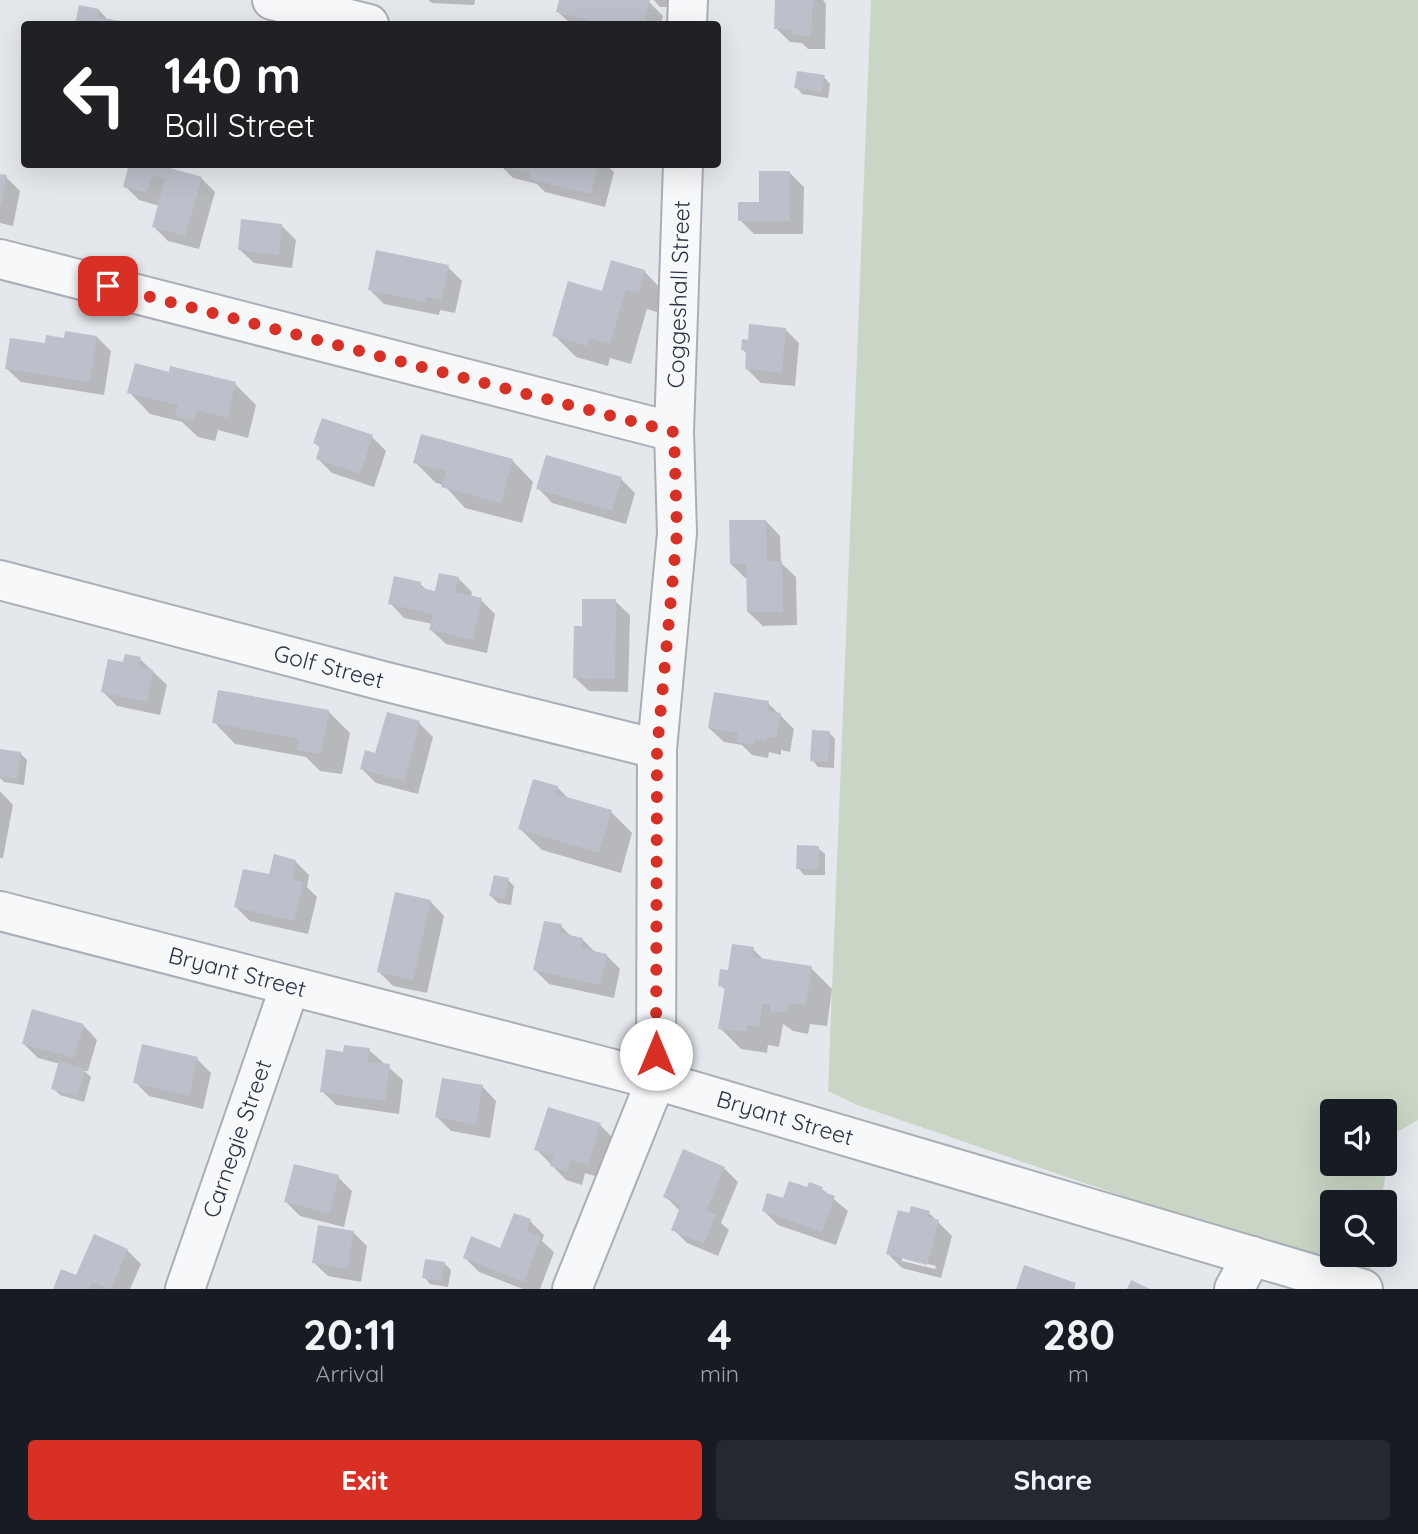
<!DOCTYPE html>
<style>
body{margin:0;font-family:Quicksand,sans-serif;background:#242831;color:#f1f3f6;height:100vh;display:flex;flex-direction:column;font-size:26px;white-space:nowrap}
*{box-sizing:border-box;margin:0}
p{font-size:23px;color:#9ea1a6}
.icon{flex:none;width:38px;height:38px;fill:none;stroke:currentColor;stroke-width:2;stroke-linecap:round;stroke-linejoin:round}
.map{position:relative;height:1289px;overflow:hidden}
.panel{display:flex;flex-direction:column;background:#171b24;flex:1}
.panel>*{flex:none}
.banner{position:absolute;left:21px;top:21px;width:700px;height:147px;border-radius:7px;box-shadow:0 7px 28px #0002;background:#202124;color:#fff;overflow:hidden}
.fabs{position:absolute;left:1320px;top:1099px;display:grid;gap:14px}
.fabs a{display:grid;place-items:center;width:77px;height:77px;border-radius:7px;background:#171b24;box-shadow:0 7px 28px #0002;font-size:35px}
.pin{position:absolute;display:grid;place-items:center;width:60px;height:60px;color:#fff;margin:-30px;border-radius:14px;box-shadow:0 4px 10px #0006}
.me{position:absolute;width:77px;margin:-38px;rotate:0deg;stroke-linejoin:round;filter:drop-shadow(0 0 5px #0008)}
.turn{display:flex;align-items:center;gap:24px;height:147px;padding:0 28px;font-size:32px}
.turn .icon{width:91px;height:91px;stroke-width:2.5}
.turn b{display:block;font-size:49px;line-height:60px}
.eta{display:flex;justify-content:space-evenly;align-items:center;height:119px;text-align:center}
.eta b{font-size:42px;font-weight:700;line-height:49px}
.primary-button{display:flex;gap:14px;margin-top:auto;padding:14px 28px}
.primary-button a{flex:1;height:80px;border-radius:7px;background:#d93025;color:#fff;font-size:28px;font-weight:700;line-height:80px;text-align:center}
.primary-button a+a{background:#242831;color:#f1f3f6}
.map>svg:first-child{display:block}
.green{fill:#c9d6c5;fill-rule:evenodd}
.shadow{fill:#0003;fill-rule:evenodd}
.building{fill:#bbc0ca}
.lines{fill:none;stroke-linecap:round;stroke-linejoin:round}
.minor-casing{stroke:#a9aeb7;stroke-width:42}
.minor{stroke:#f7f8fa;stroke-width:38}
.route{stroke:#d93025;stroke-width:12;stroke-dasharray:0 21.6}
.labels{text-anchor:middle;stroke-width:5;stroke-linejoin:round;paint-order:stroke}
.street-label{font-size:23px;fill:#2b3445;stroke:#f4f6f9}
</style>
<div class="map">
<svg width="1418" height="1289" viewBox="0 0 1418 1289">
<rect width="100%" height="100%" fill="#e4e7ec"/>
<path class="green" d="M871 0H1418V1120L1392 1135 1381 1202H1332V1255H1372L1370 1270 1178 1215 857 1105 828 1091ZM1332 1111H1384V1164H1332Z"/>
<path class="shadow" d="M428 0H475L474 5 432 3Z
M561 0H643L649 2 663 16 661 24H571L558 12Z
M654 0H673V7H660Z
M777 0H823L826 4 825 49H808L802 43 790 42 776 28Z
M80 7 99 10 109 21 121 24H76Z
M824 77 830 84 828 98 802 94 796 87Z
M131 164 201 178 215 192 199 249 168 241 154 227 159 206 139 200 125 186Z
M499 164H606L614 172 605 207 545 192 537 184 513 178Z
M790 173 804 187 803 234H754L740 220 761 204Z
M0 176 6 177 20 191 13 226 0 223Z
M281 225 296 240 292 268 254 263 239 249Z
M448 267 462 281 455 313 440 310 439 315 384 304 370 290Z
M644 271 665 293 660 313 647 309 631 364 610 358 608 366 576 357 554 335 603 293Z
M785 329 799 343 795 386 761 383 747 369 748 355 743 350 749 341Z
M97 337 111 351 104 395 21 382 6 368 47 345 66 340Z
M170 374 235 384 256 405 248 438 218 430 215 441 198 437 182 422 150 414 129 392Z
M372 437 386 451 374 487 332 473 318 459 321 449 315 443Z
M512 460 533 482 522 523 465 508 444 485 436 483 415 462Z
M621 479 635 493 626 524 552 503 538 488Z
M766 521 780 536 781 563 796 577 797 625 763 626 748 612V578H745L731 564Z
M458 578 472 592 471 597 481 600 495 614 487 653 446 644 431 630 433 624 404 618 390 603 420 584 428 591 437 593Z
M615 601 630 615 628 692 589 691 574 677 583 627Z
M140 659 167 685 160 715 117 706 103 692 125 664Z
M768 703 794 729 790 752 781 750V755L769 752 768 758 752 755 742 745 724 742 709 728Z
M329 712 350 733 342 774 320 771 306 757 235 744 214 722Z
M419 723 433 737 418 794 376 783 362 769Z
M829 732 835 739 834 768 818 767 812 760Z
M0 751 20 753 27 760 24 785 4 782 0 778Z
M557 787 569 799 611 812 632 833 621 873 542 850 520 829Z
M0 791 13 805 3 858H0Z
M818 848 825 854V875H804L798 868Z
M295 861 309 875 307 887 317 897 308 934 250 921 236 907 270 876Z
M508 880 514 886 511 905 498 903 491 896Z
M430 901 444 916 427 993 393 986 379 972Z
M561 926 572 937 582 939 596 953 606 955 620 969 614 998 549 984 535 970Z
M753 949 765 961 811 968 832 989 827 1026 810 1024 808 1034 793 1031 783 1024 779 1047 768 1045 767 1053 741 1049 720 1028 726 991 720 985Z
M83 1025 97 1040 88 1071H84L91 1077 84 1102 60 1095 53 1088 60 1064 38 1058 24 1044Z
M369 1050 403 1080 399 1114 336 1105 322 1091 345 1054Z
M197 1059 211 1073 203 1109 149 1096 135 1082Z
M482 1086 496 1101 490 1138 451 1131 437 1117Z
M600 1125 614 1139 602 1178 585 1173 582 1185 566 1180 536 1149Z
M724 1168 738 1182 721 1223 729 1230 718 1256 687 1243 673 1229 680 1211 665 1196Z
M338 1177 352 1191 344 1227 300 1216 286 1202Z
M822 1189 848 1211 836 1245 778 1225 764 1211 784 1200Z
M929 1213 952 1236 941 1278 902 1268 888 1254ZM902 1257 936 1266 935 1269 902 1261Z
M530 1221 544 1235 542 1241 554 1252 540 1289H523L479 1272 465 1258 501 1250Z
M353 1232 367 1246 361 1282 328 1276 313 1262Z
M127 1250 141 1264 130 1289H55Z
M444 1263 451 1270 448 1287 430 1284 424 1277Z"/>
<path class="building" d="M559 0H650L644 24H620L603 20 602 24 556 12Z
M775 0H813L811 36 793 35V29H774Z
M79 5 99 9 98 17 120 21 119 24H75Z
M797 71 825 75 821 92 794 88Z
M129 164H156L202 177 185 236 152 227 165 179 152 176 147 193 123 187Z
M500 164H598L591 194 529 179 530 173Z
M759 171H790V221H738V202H759Z
M0 174 7 175 1 204H0Z
M241 219 282 224 279 255 238 250Z
M376 250 449 265 441 300 426 297 425 302 368 290Z
M611 260 645 270 639 293 626 289 610 344 589 338 587 346 552 336 568 281 602 291Z
M749 324 786 328 782 373 745 369 746 351 741 350 742 339 748 340Z
M65 331 97 336 90 382 5 369 10 338 45 343 46 335 64 338Z
M135 363 169 372 170 366 236 382 227 418 197 410 194 421 175 416 178 405 127 393Z
M322 418 373 435 360 474 316 459 320 446 313 443Z
M421 434 513 459 501 503 441 487 446 471 413 463Z
M546 455 622 477 612 511 536 489Z
M729 520H766L767 562 782 561 783 612H747L746 564H730Z
M439 573 459 577 455 592 482 598 473 640 429 630 433 614 388 604 394 576 421 582 420 588 435 591Z
M582 599H616L615 679 573 678 574 626H582Z
M125 654 141 657 139 667 153 670 147 702 101 692 108 659 123 662Z
M218 690 329 710 321 754 297 750 299 739 212 723Z
M714 692 769 701 767 711 781 713 776 738 767 737V741L755 739 754 745 736 742 738 733 708 728Z
M387 712 420 721 404 781 360 769 365 750 375 753Z
M812 730 830 731 828 762 810 761Z
M0 749 21 752 17 779 0 777Z
M533 779 558 786 556 794 612 810 599 853 518 829Z
M797 845 819 846V869H796Z
M274 854 296 860 292 879 303 882 294 921 234 907 243 869 269 874Z
M494 875 509 878 505 899 489 896Z
M395 892 431 900 413 980 377 972Z
M544 921 562 924 560 933 583 938 581 948 607 954 600 985 533 970Z
M732 944 754 947 752 957 812 966 806 1005 789 1003 787 1013 770 1011V1005L762 1004 759 1027 747 1025 746 1032 718 1029 725 987 718 986 720 969 728 970Z
M32 1009 84 1024 74 1058 22 1044Z
M142 1044 198 1057 189 1096 133 1083Z
M344 1045 370 1048 368 1062 390 1064 385 1101 320 1092 326 1049 343 1052Z
M59 1061 85 1069 77 1097 51 1089Z
M442 1078 483 1085 476 1125 435 1117Z
M548 1107 601 1123 588 1165 571 1160 568 1172 550 1166 554 1156 534 1150Z
M683 1149 725 1167 706 1211 716 1215 704 1244 671 1230 681 1205 663 1197Z
M294 1164 339 1175 330 1214 284 1202Z
M789 1181 807 1187 809 1182 823 1187 821 1191 835 1196 822 1232 762 1211 767 1193 783 1198Z
M911 1206 930 1211 928 1217 939 1220 927 1265 886 1254 898 1210 909 1213Z
M514 1213 531 1219 527 1231 541 1237 524 1282 463 1258 471 1236 500 1248Z
M318 1225 354 1231 347 1269 312 1263Z
M94 1234 128 1249 111 1289 92 1282 89 1289H53L61 1269 76 1275Z
M425 1259 445 1262 441 1281 422 1278Z
M1024 1265 1076 1283 1074 1289H1016Z
M1131 1280 1150 1289H1127Z"/>
<g class="lines">
<g class="minor-casing">
<g id="minor">
<path d="M272 0 369 24"/>
<path d="M687 24 688 0"/>
<path d="M0 259 674 432"/>
<path id="s1" d="M0 580 383 681 657 749"/>
<path id="s2" d="M0 911 656 1080 1363 1289"/>
<path id="s3" d="M185 1289 290 986"/>
<path id="s4" d="M572 1289 656 1080 657 749 677 533 674 432 683 164"/>
<path d="M1234 1289 1252 1256"/>
</g>
</g>
<use href="#minor" class="minor"/>
</g>
<g class="lines">
<path class="route" d="M108 286 674 432 677 533 657 750 656 1054"/>
</g>
<g class="labels">
<g class="street-label">
<text dy="8" stroke="none"><textPath href="#s4" startOffset="1012">Coggeshall Street</textPath></text>
<text dy="8" stroke="none"><textPath href="#s1" startOffset="340">Golf Street</textPath></text>
<text dy="8" stroke="none"><textPath href="#s2" startOffset="245">Bryant Street</textPath></text>
<text dy="8" stroke="none"><textPath href="#s2" startOffset="812">Bryant Street</textPath></text>
<text dy="8" stroke="none"><textPath href="#s3" startOffset="159">Carnegie Street</textPath></text>
</g>
</g>
</svg>
<div class="fabs">
<a><svg class="icon" aria-label="sound" viewBox="0 0 24 24"><path d="M4 9h4l5-4v14l-5-4H4zM17 9q2 3 0 6"/></svg></a>
<a><svg class="icon" aria-label="search" viewBox="0 0 24 24"><circle cx="10" cy="10" r="6"/><path d="M15 15l6 6"/></svg></a>
</div>
<div class="pin" style="left:108px;top:286px;background:#d93025"><svg class="icon" aria-label="arrive" viewBox="0 0 24 24"><path d="M6 21V4h12l-3 4 3 4H6"/></svg></div>
<svg class="me" style="left:656px;top:1054px" viewBox="-20 -20 40 40"><circle r="19" fill="#fff"/><path d="M0-13L10 11 0 6-10 11z" fill="#d93025"/></svg>
<div class="banner">
<div class="turn"><svg class="icon" aria-label="left" viewBox="0 0 24 24"><path d="M17 20v-9H6M10 6l-5 5 5 5"/></svg><div><b>140 m</b>Ball Street</div></div>
</div>
</div>
<section class="panel">
<div class="eta">
<div><b>20:11</b><p>Arrival</p></div>
<div><b>4</b><p>min</p></div>
<div><b>280</b><p>m</p></div>
</div>
<div class="primary-button"><a>Exit</a><a>Share</a></div>
</section>
